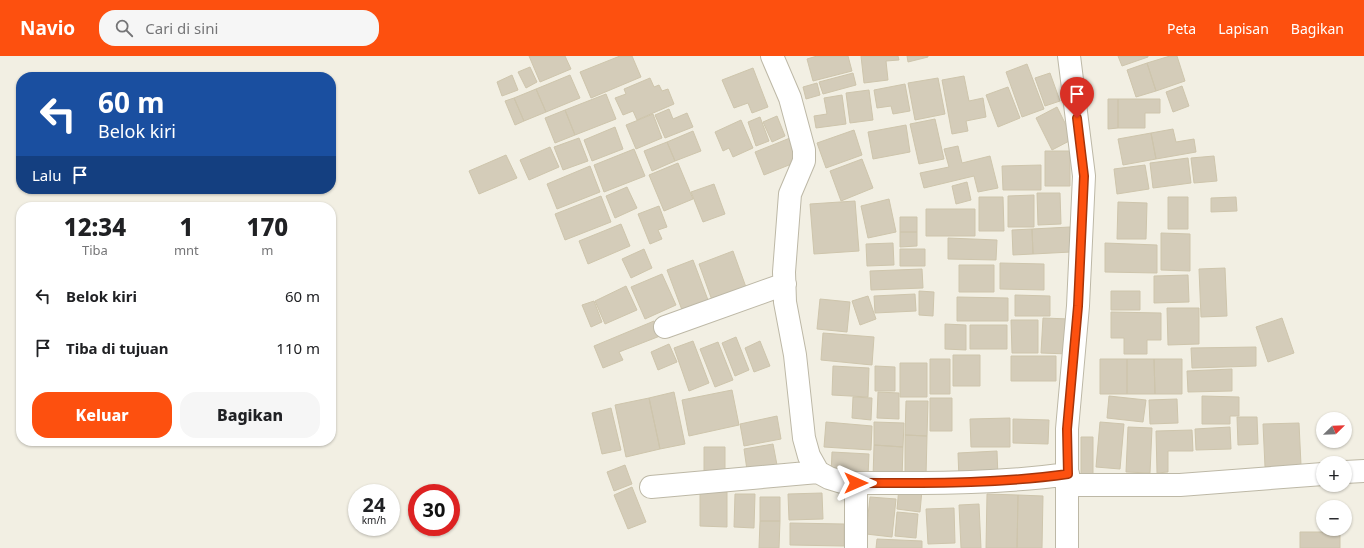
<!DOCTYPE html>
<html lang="id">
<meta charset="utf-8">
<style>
body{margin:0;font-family:"Noto Sans",sans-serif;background:#f6f6f6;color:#202124;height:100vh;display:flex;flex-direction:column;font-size:15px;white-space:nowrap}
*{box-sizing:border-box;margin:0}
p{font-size:13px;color:#757577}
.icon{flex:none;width:22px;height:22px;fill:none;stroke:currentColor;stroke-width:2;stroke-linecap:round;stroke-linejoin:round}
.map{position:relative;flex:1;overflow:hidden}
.drawer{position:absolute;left:16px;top:146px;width:320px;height:244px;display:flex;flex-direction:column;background:#fff;border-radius:16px;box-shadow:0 1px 3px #0004}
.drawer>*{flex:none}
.guide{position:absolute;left:16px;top:16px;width:320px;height:122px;border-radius:16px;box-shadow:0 1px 3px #0004;background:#1a4fa0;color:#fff;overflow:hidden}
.needle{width:26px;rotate:67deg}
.buttons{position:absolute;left:1316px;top:356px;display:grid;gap:8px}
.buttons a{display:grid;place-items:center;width:36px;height:36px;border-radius:50%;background:#fff;box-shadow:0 1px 3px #0004;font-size:20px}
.speed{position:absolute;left:348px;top:428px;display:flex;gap:8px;font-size:20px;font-weight:700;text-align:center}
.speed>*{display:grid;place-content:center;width:52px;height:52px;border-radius:50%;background:#fff;box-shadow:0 1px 3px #0004;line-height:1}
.speed small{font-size:10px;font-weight:400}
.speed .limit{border:6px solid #d22;background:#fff;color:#111}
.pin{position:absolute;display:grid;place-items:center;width:34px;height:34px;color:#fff;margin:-41px -17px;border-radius:50% 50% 50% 0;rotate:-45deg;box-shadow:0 0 4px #0007}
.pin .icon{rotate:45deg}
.me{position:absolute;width:44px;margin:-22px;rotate:90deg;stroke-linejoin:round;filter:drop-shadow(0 0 3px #0008)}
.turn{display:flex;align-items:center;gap:14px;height:84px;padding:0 16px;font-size:18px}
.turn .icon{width:52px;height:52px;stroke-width:2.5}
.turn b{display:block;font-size:28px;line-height:34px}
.then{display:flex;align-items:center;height:38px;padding:0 16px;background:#0003;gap:8px;font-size:15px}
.eta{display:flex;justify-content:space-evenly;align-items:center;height:68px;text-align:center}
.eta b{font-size:24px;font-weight:800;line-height:28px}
.cta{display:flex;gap:8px;margin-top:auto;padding:8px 16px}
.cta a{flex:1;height:46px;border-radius:16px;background:#fd500f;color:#fff;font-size:16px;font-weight:800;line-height:46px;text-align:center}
.cta a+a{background:#f6f6f6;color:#202124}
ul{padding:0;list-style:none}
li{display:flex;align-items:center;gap:12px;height:52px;padding:0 16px}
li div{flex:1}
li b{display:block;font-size:15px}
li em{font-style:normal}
header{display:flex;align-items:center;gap:24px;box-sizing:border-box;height:56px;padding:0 20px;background:#fd500f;color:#fff}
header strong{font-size:19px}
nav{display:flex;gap:22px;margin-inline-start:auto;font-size:14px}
.search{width:280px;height:36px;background:#f6f6f6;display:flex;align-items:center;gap:10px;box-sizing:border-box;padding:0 14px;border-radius:16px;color:#757577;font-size:15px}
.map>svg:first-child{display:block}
.building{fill:#d4ccb9;stroke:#cec5ac}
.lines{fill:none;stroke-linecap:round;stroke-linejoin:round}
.street-casing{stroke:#bdb8a6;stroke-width:24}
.street{stroke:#fff;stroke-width:22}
.route-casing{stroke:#a4340a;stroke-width:10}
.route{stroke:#fd500f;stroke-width:7}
</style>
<header>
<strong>Navio</strong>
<div class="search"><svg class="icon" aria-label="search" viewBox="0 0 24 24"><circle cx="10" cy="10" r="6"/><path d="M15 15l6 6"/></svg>Cari di sini</div>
<nav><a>Peta</a><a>Lapisan</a><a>Bagikan</a></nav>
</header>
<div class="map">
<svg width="1364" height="492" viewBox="0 0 1364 492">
<rect width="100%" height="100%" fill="#f2efe3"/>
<path class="building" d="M529 0H565L571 13 540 26Z
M620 0H632L641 21 591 42 580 16Z
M817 0H848L852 15 813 25 807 3Z
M861 0H898L899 4 886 5 888 24 864 27Z
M907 0H928V1L908 6Z
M1118 0H1148V1L1122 10Z
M1170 0H1177L1185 25 1156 35 1147 7Z
M1147 7 1156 35 1136 41 1127 14Z
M1027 8 1044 53 1022 61 1006 16Z
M530 11 537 26 526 32 518 16Z
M753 12 768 51 752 57 748 47 734 52 722 24Z
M853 17 856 29 823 38 819 26Z
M1050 17 1060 45 1045 50 1035 22Z
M512 19 518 34 502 40 497 26Z
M570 19 580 42 546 56 536 33Z
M964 20 969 45 983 42 986 61 966 65 968 75 952 78 942 24Z
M650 22 654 31 659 29 662 35 668 33 674 48 637 64 633 55 623 59 615 42 626 38 624 33Z
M938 22 945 58 915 64 908 27Z
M817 27 820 39 806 43 803 31Z
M905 28 910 55 893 58 891 50 877 52 874 34Z
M1182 30 1189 50 1173 56 1166 36Z
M1008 31 1020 62 998 71 986 39Z
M536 33 546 56 524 65 514 42Z
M869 34 873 64 850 67 846 37Z
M606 38 616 63 575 79 565 54Z
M842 39 846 68 816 72 814 60 827 58 824 42Z
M514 42 524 65 515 69 505 45Z
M1108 43H1118V72L1108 73Z
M1118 43H1160V57H1145V72H1118Z
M1057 51 1073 83 1052 94 1036 62Z
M669 53 673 63 687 57 693 71 665 82 655 59Z
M565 54 575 79 555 87 545 62Z
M653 58 662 82 636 93 626 69Z
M777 60 785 80 772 86 763 66Z
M760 61 769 85 756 90 748 66Z
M935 63 944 103 919 108 910 68Z
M741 64 753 92 733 101 729 92 723 95 715 76Z
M906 69 910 96 873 103 868 76Z
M615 71 623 93 592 105 584 84Z
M1173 73 1176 86 1194 83 1196 96 1156 103 1151 77Z
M854 74 862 99 826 112 817 87Z
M693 75 701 95 675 105 667 86Z
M1151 77 1156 103 1123 109 1118 83Z
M579 82 588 105 563 114 554 91Z
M790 82 799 105 764 119 755 96Z
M667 86 675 105 652 115 644 95Z
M958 90 962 107 990 100 998 132 978 136 974 120 924 132 920 117 949 111 944 93Z
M550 91 559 111 529 124 520 104Z
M634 93 645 120 604 136 594 109Z
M1045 95H1070V130H1045Z
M506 99 517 122 479 138 469 115Z
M1214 100 1217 125 1194 127 1191 102Z
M1188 102 1191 127 1153 132 1150 107Z
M862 103 873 132 841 145 830 115Z
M678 107 693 143 664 155 649 119Z
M1041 109V134H1003L1002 110Z
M1145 109 1149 133 1117 138 1114 113Z
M590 110 600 136 557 153 547 128Z
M967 126 971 144 956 148 952 130Z
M714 128 725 158 703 166 691 136Z
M627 131 637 152 615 162 606 140Z
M1037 137H1060L1061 168 1038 169Z
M1034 139V171H1008V140Z
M601 140 611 166 565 184 555 158Z
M979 141H1003L1004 175H979Z
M1168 141H1188V173H1168Z
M1236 141 1237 155 1211 156V142Z
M889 143 896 176 868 182 861 150Z
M855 145 859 195 814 198 810 148Z
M1118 146 1147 147 1146 183H1117Z
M659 150 667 171 658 174 662 183 650 188 638 158Z
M926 153H975V180H926Z
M900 161H917V176H900Z
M621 168 630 190 588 208 579 185Z
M1070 171 1071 196 1033 198 1032 173Z
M1032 173 1033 198 1013 199 1012 174Z
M900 176H917V190L900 191Z
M1161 177 1190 178V215L1161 214Z
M948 182 997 184 996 204 948 203Z
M893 187 894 209 867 210 866 188Z
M1105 187 1157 189V217L1105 216Z
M644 193 652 212 631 222 622 203Z
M900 193H925V210H900Z
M733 195 747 234 713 247 699 208Z
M693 204 708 244 682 254 667 214Z
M1000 207 1044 208V234L1000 233Z
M959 209H994V236H959Z
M1225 212 1227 260 1201 261 1199 213Z
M922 213 923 232 871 234 870 215Z
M662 218 676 249 645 263 631 231Z
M1188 219 1189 246 1154 247V220Z
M626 230 637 254 605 268 595 245Z
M919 235 934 236 933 260 919 259Z
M1111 235H1140V254H1111Z
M915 238 916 255 875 257 874 240Z
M1015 239 1050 240V260H1015Z
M868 240 876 263 860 269 852 245Z
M957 241 1008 242V265H957Z
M820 243 850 246 847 276 817 273Z
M594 245 602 266 591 271 582 249Z
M1167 252H1199V288L1168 289Z
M1111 256 1161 257V284H1147V298H1124V282H1111Z
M1043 262 1070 263 1069 298 1041 297Z
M1282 262 1294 297 1268 306 1256 271Z
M1011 264H1038V297H1012Z
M654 265 660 280 619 296 623 304 603 312 594 290Z
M945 268 966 269V294L945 293Z
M970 269H1007V293H970Z
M823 277 874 281 872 309 821 304Z
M736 281 749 314 735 320 722 287Z
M693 285 709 327 689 335 674 292Z
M760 285 770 310 754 316 745 292Z
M718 286 733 324 715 331 700 293Z
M669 288 677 306 658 314 651 296Z
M1256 291V310L1192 312 1191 292Z
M953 299H980V330H953Z
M1011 300H1056V325H1011Z
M930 303H950V338H930Z
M1100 303H1127V338H1100Z
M1127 303H1154L1155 338H1127Z
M1154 303H1182V338H1155Z
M900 307H927V341H900Z
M833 310 869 312 868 341 832 339Z
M875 310 895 311V335H875Z
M1232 313V335L1188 336 1187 315Z
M732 334 739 369 689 380 682 344Z
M674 336 685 388 660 393 649 342Z
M878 336 899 337V363L877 362Z
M1109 340 1146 344 1143 366 1107 362Z
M1202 340 1239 341V360H1230V368H1202Z
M853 341 872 342 871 364 852 362Z
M649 342 660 393 626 401 615 349Z
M930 342H952V375H930Z
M1177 343 1178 367 1150 368 1149 344Z
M906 345H928L927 380 905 379Z
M611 352 621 394 602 398 592 357Z
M777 360 781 383 744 390 740 368Z
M1237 361H1257L1258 388 1238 389Z
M1010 362V391H971L970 363Z
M1013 363 1049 364 1048 388 1013 387Z
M826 366 872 370 871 394 824 391Z
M874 366 904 367 903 391 874 389Z
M1100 366 1124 368 1120 413 1096 411Z
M1299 367 1301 409 1265 411 1263 368Z
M1128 371 1152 372 1150 417 1126 416Z
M1230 371 1231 393 1196 394 1195 373Z
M1192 374 1193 395H1168V416L1157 417 1156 375Z
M905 379 927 380 926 420 905 419Z
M1081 381H1093V423H1081Z
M773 388 777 409 747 414 744 393Z
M874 389 903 391 902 423 873 422Z
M704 391H725V417L704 416Z
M997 395 998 422 959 424 958 397Z
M832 396 869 398 868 420 831 419Z
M625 409 632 428 614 435 607 416Z
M632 431 646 466 628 473 614 439Z
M899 431 922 434 920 456 897 453Z
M700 435 727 436V471L700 470Z
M822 437 823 463 789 464 788 438Z
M735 438H755L754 472 734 471Z
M987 438 1018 439 1017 492H986Z
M1018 439 1043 440 1042 492H1017Z
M760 441H780V465H760Z
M870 441 896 443 892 481 866 478Z
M979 448 981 492H961L959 449Z
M954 452 955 487 928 488 926 453Z
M897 456 918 458 916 482 895 480Z
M760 465H780L779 492H759Z
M790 467 844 468V490L790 489Z
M1300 476H1340V492H1300Z
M877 483 922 485V492H876Z"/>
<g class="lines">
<g class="street-casing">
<path id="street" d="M772 0 790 42 804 94V105L790 138 784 216 785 246 795 299 804 382 809 400 818 416 829 422 842 426 856 427C927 427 997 428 1068 418
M665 271 785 228
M1345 416 1364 415
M856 427V492
M1067 429H1180L1323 418
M651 431 818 416
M1067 492V373L1078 250 1084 120 1069 0"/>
</g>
<use href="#street" class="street"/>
</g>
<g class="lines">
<g class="route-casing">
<path id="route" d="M856 427C927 427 997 428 1068 418L1067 373 1078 250 1084 120 1077 62"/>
</g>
<use href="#route" class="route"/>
</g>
</svg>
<div class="buttons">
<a><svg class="needle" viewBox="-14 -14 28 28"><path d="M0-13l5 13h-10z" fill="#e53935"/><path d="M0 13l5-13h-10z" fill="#757577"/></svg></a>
<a>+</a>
<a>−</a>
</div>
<div class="speed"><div>24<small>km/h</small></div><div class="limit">30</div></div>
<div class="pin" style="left:1077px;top:62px;background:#d93025"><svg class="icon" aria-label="arrive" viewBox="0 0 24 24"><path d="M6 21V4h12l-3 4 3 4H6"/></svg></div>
<svg class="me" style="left:856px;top:427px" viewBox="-20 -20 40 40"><path d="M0-17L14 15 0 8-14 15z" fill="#fd500f" stroke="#fff" stroke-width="4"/></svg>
<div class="guide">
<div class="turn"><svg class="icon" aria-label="left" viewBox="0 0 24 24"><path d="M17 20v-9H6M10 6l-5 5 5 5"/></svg><div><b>60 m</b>Belok kiri</div></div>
<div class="then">Lalu<svg class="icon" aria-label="arrive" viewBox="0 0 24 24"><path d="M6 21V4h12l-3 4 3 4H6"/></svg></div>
</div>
<section class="drawer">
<div class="eta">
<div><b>12:34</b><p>Tiba</p></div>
<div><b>1</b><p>mnt</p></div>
<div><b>170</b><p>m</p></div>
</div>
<ul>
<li><svg class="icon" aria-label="left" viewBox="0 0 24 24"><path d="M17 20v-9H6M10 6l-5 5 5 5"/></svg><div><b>Belok kiri</b></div><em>60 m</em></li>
<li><svg class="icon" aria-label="arrive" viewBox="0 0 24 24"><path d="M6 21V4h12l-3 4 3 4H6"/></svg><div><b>Tiba di tujuan</b></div><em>110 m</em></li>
</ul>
<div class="cta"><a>Keluar</a><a>Bagikan</a></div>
</section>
</div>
